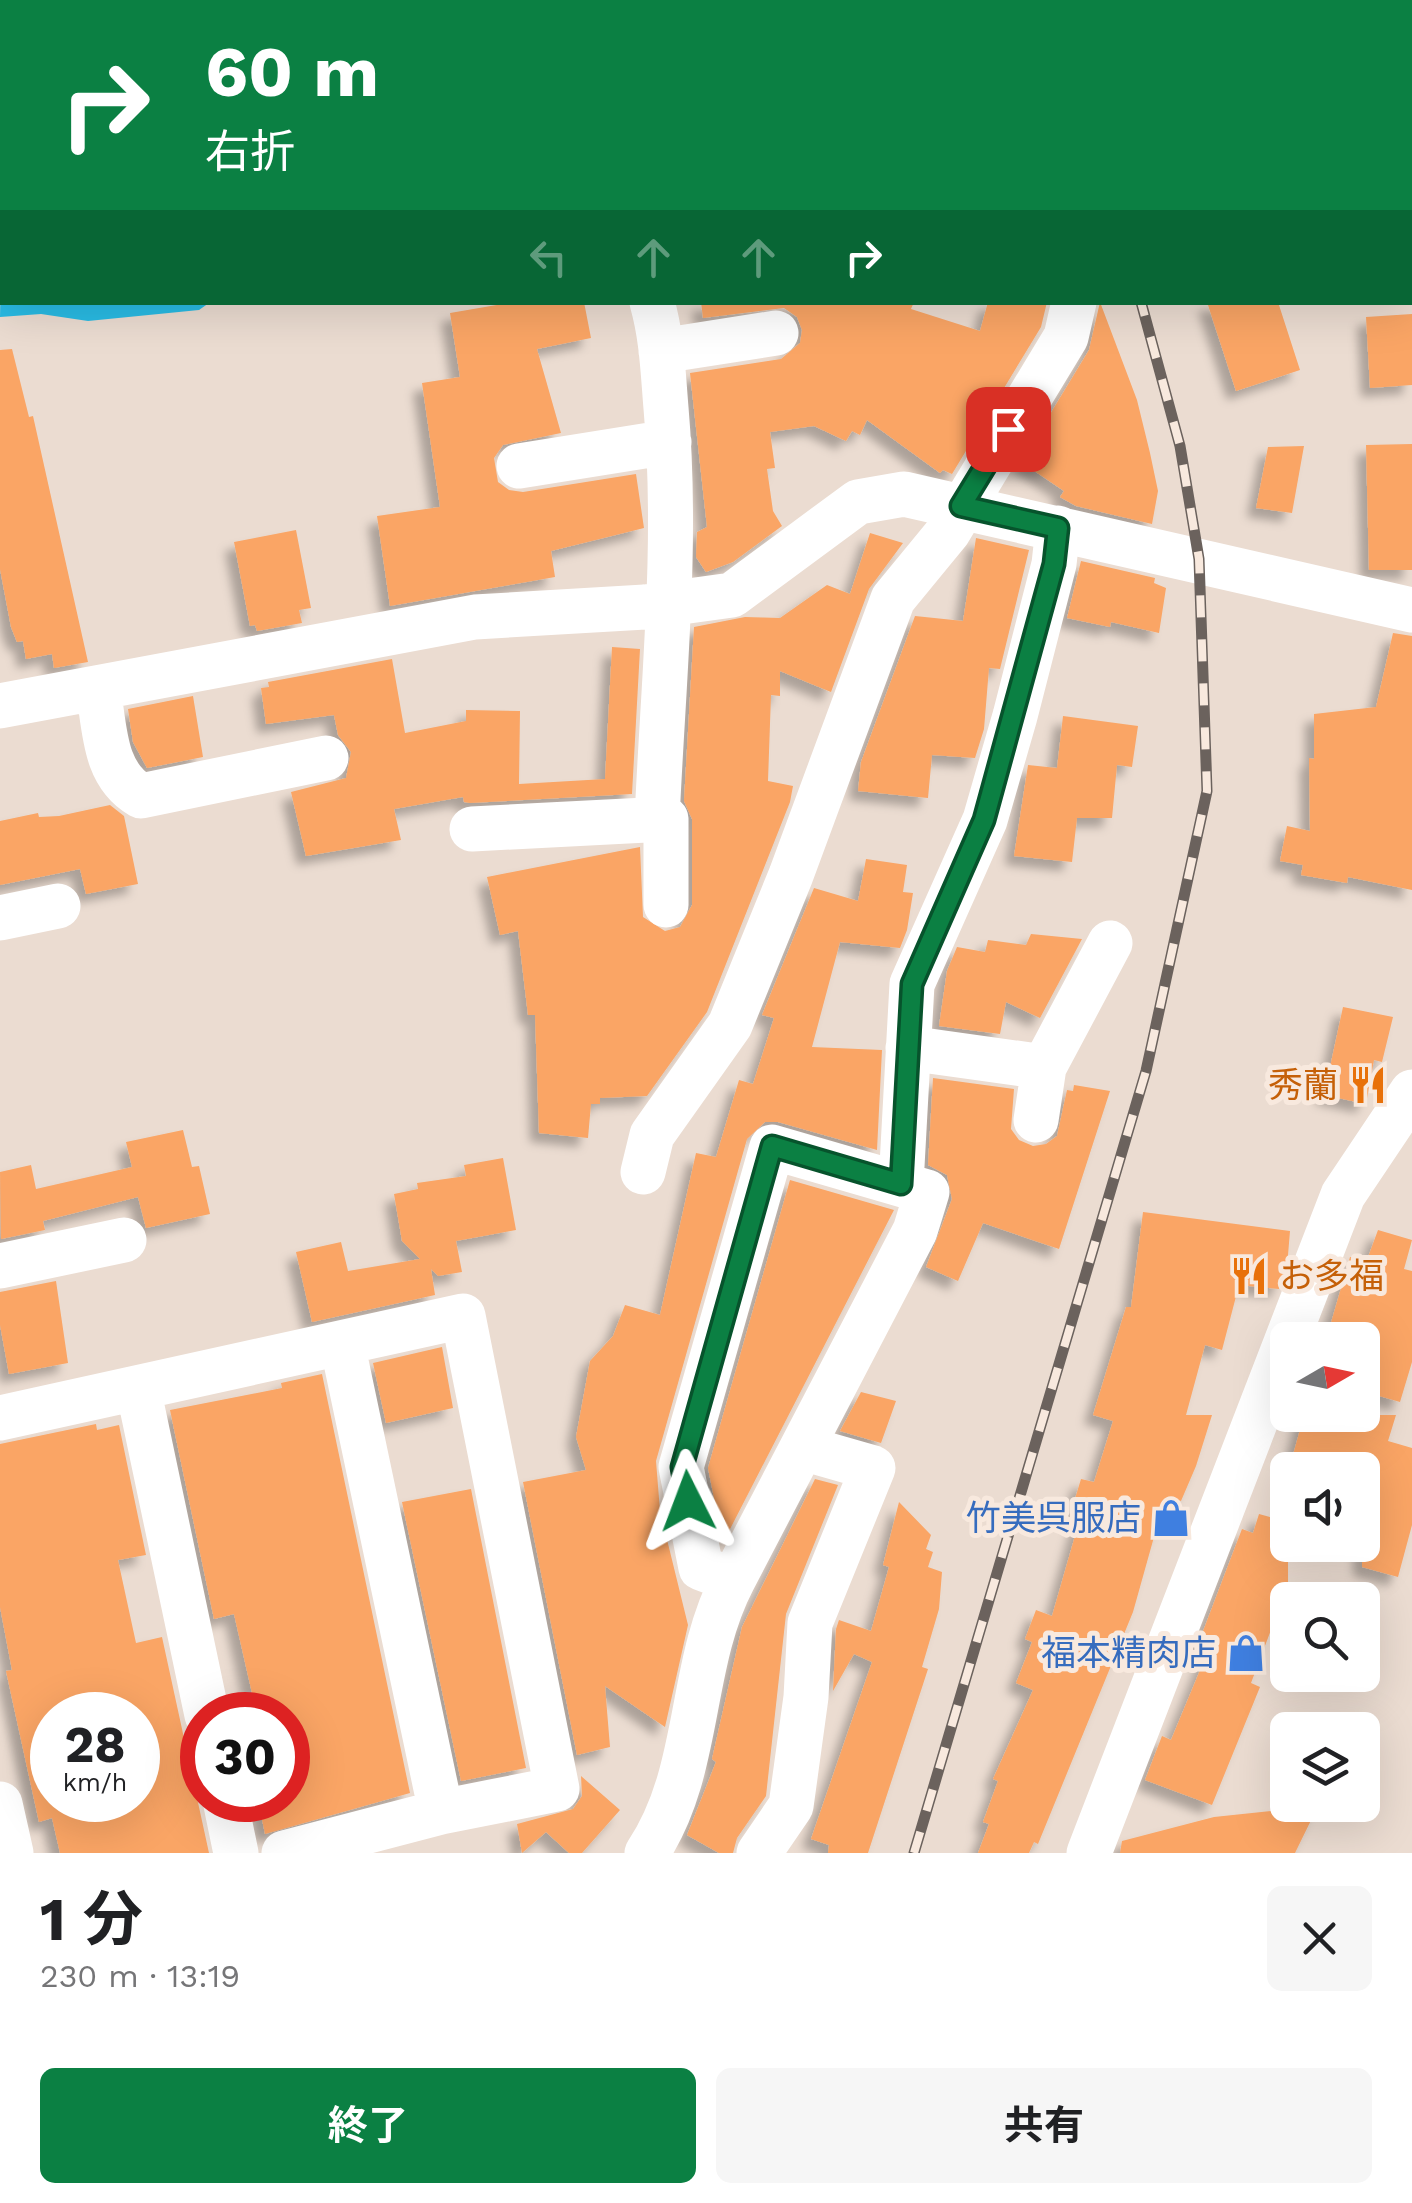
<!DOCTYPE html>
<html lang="ja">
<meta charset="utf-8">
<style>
body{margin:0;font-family:"Work Sans","Noto Sans JP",sans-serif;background:#f6f6f6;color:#202124;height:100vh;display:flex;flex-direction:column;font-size:38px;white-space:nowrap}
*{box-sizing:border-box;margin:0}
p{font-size:32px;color:#757577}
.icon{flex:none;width:55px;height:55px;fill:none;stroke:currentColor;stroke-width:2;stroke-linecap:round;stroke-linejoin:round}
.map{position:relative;height:1853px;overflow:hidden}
.sheet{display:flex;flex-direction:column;background:#fff;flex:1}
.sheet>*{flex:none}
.hud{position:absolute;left:0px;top:0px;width:1412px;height:305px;box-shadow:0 10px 40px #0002;background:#0b8043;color:#fff;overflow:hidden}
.needle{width:65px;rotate:81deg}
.controls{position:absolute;left:1270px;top:1322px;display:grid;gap:20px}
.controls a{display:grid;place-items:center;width:110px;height:110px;border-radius:15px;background:#fff;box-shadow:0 10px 40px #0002;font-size:50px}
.speed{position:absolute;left:30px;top:1692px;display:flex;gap:20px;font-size:50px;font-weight:700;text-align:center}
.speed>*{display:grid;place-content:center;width:130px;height:130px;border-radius:50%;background:#fff;box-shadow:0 10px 40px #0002;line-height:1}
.speed small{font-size:25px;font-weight:400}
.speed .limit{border:15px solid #d22;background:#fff;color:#111}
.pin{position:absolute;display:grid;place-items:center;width:85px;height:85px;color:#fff;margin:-42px;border-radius:20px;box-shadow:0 5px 15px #0006}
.me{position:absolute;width:110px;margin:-55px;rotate:357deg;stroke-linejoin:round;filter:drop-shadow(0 0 8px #0008)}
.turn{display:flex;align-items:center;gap:35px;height:210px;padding:0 40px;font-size:45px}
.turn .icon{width:130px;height:130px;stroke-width:2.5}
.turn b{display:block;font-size:70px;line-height:85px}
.lanes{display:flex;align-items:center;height:95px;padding:0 40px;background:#0003;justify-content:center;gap:50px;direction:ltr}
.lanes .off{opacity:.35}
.round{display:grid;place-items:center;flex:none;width:105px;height:105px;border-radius:15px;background:#f6f6f6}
.head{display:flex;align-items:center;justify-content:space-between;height:170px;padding:0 40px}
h1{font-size:60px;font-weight:700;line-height:75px}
.button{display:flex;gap:20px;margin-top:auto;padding:20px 40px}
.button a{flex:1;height:115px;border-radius:15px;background:#0b8043;color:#fff;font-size:40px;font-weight:700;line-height:115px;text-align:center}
.button a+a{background:#f6f6f6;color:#202124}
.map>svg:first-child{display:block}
.water{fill:#29bbe4}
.building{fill:#faa565;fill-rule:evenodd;filter:url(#shadow)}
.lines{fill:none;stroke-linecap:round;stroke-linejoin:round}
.minor{stroke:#fff;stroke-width:45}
.rail-casing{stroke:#6b625d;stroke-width:11}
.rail{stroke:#f8e9de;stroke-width:8;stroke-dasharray:22;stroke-linecap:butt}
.route-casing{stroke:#07532c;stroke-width:25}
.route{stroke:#0b8043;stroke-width:18}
.labels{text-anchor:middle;stroke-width:10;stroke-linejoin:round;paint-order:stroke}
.food-label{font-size:35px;fill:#c56008;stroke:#f8e9de;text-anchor:end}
.shop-label{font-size:35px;fill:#366cbe;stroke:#f8e9de;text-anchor:end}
</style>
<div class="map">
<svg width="1412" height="1853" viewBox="0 0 1412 1853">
<defs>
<filter id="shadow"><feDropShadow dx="-9" dy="9" stdDeviation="5" flood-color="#0004"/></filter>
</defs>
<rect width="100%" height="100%" fill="#ebdcd1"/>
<path class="water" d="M2 224V302L209 303 199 310 88 321 41 314 0 317Z"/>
<path class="building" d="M514 302H584L591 338 537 349 561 433 503 445 494 458 498 482 509 490 523 492 636 474 644 528 551 551 555 577 390 606 377 516 440 507 422 383 460 377 450 313Z
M701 302H914L911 309 980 331 988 302H1047L1041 327 952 474 943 470 940 473 867 420 860 435 852 431 846 441 814 426 770 432 775 468 767 469 773 511 782 526 733 562 706 572 696 557 697 532 707 527 690 373 781 359 800 343 802 330 797 317 784 308 703 318Z
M1100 302 1137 400 1150 453 1158 491 1152 524 1076 506 1060 497 1064 491 1021 462 1089 350Z
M1207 302H1278L1300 370 1236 391Z
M1412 314V385L1370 388 1366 317Z
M12 349 29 417 33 416 88 662 54 668 52 654 26 659 23 641 17 642 11 627 0 569V350Z
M1412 444V570H1369L1366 445Z
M1304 446 1292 513 1256 508 1268 447Z
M296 530 311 608 299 610 302 623 257 631 255 625 250 626 234 542Z
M870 533 903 543 869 589 831 692 780 671V696L771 695 768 781 793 786 790 802 707 1012 647 1096 600 1098V1104H591L588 1138 539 1133 535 1015H528L518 931 500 935 487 877 640 847 643 917 665 931 680 927 692 905V819L684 801 694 627 745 617 780 618 827 585 850 594Z
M976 538 1029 550 1000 669 989 668 984 729 975 758 932 755 928 798 858 791 861 762 915 616 963 621Z
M1081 561 1155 578 1154 583 1166 588 1159 633 1111 622 1110 627 1067 618Z
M1393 633 1412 636V890L1348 877 1347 883 1301 875 1303 865 1280 861 1287 826 1310 831 1309 758 1314 759V714L1376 707Z
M612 647 640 649 632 794 470 803 464 802 463 797 394 809 401 840 306 856 291 792 346 778 351 752 338 735 334 715 266 724 261 688 269 687 268 682 392 659 405 733 466 721V710L520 711 519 784 605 779Z
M193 696 203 757 147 768 133 742 128 709Z
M1063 716 1138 726 1132 767 1117 765 1112 818H1077L1072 862 1014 856 1028 765 1057 768Z
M110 805 124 816 138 884 86 894 80 869 0 885V821L38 813 39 817 59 816Z
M866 859 907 865 903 892 913 893 907 930 900 948 840 942 812 1047 882 1050 877 1150 778 1122H765L747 1139 656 1461 660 1511 688 1625 665 1727 605 1686 610 1747 577 1755 523 1482 586 1470 576 1437 590 1361 613 1336 625 1305 660 1315 696 1153 716 1157 739 1080 753 1084 774 1018 762 1015 814 888 858 901Z
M1031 934 1082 939 1040 1018 1006 1002 1000 1034 939 1026 947 971 957 947 985 952 988 940 1026 945Z
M1343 1007 1393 1017 1382 1062 1374 1060 1366 1104 1324 1095Z
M933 1078 1014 1089 1011 1129 1019 1140 1033 1146 1046 1144 1057 1136 1067 1090 1073 1091 1074 1085 1110 1091 1059 1249 983 1223 958 1281 926 1267 952 1199 947 1175 928 1165Z
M183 1130 192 1167 199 1166 210 1214 146 1228 138 1197 43 1221 45 1230 1 1239 0 1172 31 1165 36 1189 132 1167 126 1142Z
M503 1158 516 1230 456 1241 462 1272 438 1276 431 1269 435 1295 312 1322 296 1252 341 1242 348 1271 420 1259 402 1241 394 1194 418 1189 417 1183 466 1176 464 1165Z
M790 1180 894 1210 729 1531 720 1528 708 1468Z
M1143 1212 1290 1231 1287 1267 1279 1289 1239 1285 1222 1350 1205 1345 1186 1415H1212L1196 1466 1181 1501 1171 1498 1154 1537 1133 1612 1038 1844 1034 1842 1029 1853H978L989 1824 983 1822 998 1781 993 1779 1033 1690 1016 1683 1032 1642 1025 1639 1036 1610 1052 1616 1081 1515 1071 1512 1081 1479 1094 1482 1113 1421 1093 1415 1126 1307H1131Z
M1378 1230 1412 1240 1404 1269 1412 1271V1362L1400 1402 1362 1391V1340H1326L1350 1257 1367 1260Z
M56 1281 68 1363 9 1374 0 1325V1292Z
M442 1347 453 1408 386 1423 373 1363Z
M322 1374 410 1793 265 1834 258 1800H288V1715H257L234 1614 214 1619 170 1410 282 1388 281 1383Z
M861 1392 896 1401 881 1443 840 1431Z
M1304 1415H1396L1388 1441 1412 1448V1525L1398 1577 1362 1567V1470H1344L1293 1455Z
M96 1424 97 1430 119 1425 146 1555 118 1560 136 1643 162 1637 209 1853H60L52 1818 39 1822 6 1671 12 1670 0 1607V1444ZM52 1715H138V1800H52Z
M815 1479 838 1485 786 1614 766 1796 737 1838 733 1853H719L687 1835 716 1762 712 1759 742 1627Z
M471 1489 526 1768 461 1781 402 1502Z
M899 1502 931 1535 926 1549 933 1552 928 1567 942 1572 939 1609 922 1667 928 1669 868 1853H828L829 1845 811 1839 872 1662 854 1654 833 1691 836 1629 839 1620 871 1631 889 1567 883 1565Z
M1259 1514 1288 1522V1608L1280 1606 1251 1683 1260 1687 1212 1805 1145 1780 1162 1736 1171 1740 1208 1651 1197 1647 1242 1529 1253 1533Z
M581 1776 620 1810 582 1853H569L546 1832 522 1853 517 1824 573 1809 582 1796Z
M1318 1806 1295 1853H1120L1122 1841 1214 1817Z"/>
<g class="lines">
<path class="minor" d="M810 2 816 0
M1410 143 1412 142
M652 302C662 337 663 372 666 408 678 546 663 682 657 820
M661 351 776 333
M519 466 669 442
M98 688C105 728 103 774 141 796L326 758
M0 706 475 617 645 607 732 595 858 502 904 494 1412 610
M472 829 666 819V905
M0 918 58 906
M908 1048 1044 1067
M1036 1120 1044 1067 1110 943
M643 1172 652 1135 730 1025 791 875 893 599 948 532 1066 337 1074 302
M901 1184 912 984 985 820 1015 716 1054 564 1058 528
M0 1266 124 1240
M342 1343 441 1812
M138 1388 207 1715
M0 1418 463 1316 557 1789 441 1812 284 1853
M225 1800 236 1853
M0 1804 11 1853
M647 1853C702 1771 688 1666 733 1580L915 1231 927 1192 772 1147 681 1467 701 1568 733 1580
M759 1853 791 1806 806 1697 810 1623 873 1468 803 1448
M1089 1853 1343 1195 1412 1092"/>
<g class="rail-casing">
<path id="rail" d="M1023 0 1024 2
M914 1853 1146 1071 1207 791 1199 559 1180 446 1141 302"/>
</g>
<use href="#rail" class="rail"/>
</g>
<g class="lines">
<g class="route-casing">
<path id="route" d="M688 1501 682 1467 772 1146 901 1184 912 984 984 820 1054 564 1058 528 961 506 1008 429"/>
</g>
<use href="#route" class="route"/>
</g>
<defs>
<g id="restaurant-bare" transform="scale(3)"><path d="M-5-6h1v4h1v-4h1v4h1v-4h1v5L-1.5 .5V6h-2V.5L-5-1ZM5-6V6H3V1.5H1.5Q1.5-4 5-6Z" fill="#e8710a" stroke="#f8e9de" stroke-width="2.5" paint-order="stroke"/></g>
<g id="shop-bare" transform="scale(3)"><path d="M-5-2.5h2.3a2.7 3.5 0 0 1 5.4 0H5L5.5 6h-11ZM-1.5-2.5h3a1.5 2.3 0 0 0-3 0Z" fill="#3f7fe0" stroke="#f8e9de" stroke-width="2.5" paint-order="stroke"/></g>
</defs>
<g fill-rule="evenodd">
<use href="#restaurant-bare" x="1368" y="1085"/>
<use href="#restaurant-bare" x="1249" y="1276"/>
<use href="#shop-bare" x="1171" y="1518"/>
<use href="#shop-bare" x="1246" y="1653"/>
</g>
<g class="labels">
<g class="food-label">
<text x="1338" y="1097">秀蘭</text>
<text x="1279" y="1288" text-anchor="start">お多福</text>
</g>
<g class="shop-label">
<text x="1141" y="1530">竹美呉服店</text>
<text x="1216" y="1665">福本精肉店</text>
</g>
</g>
</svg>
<div class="controls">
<a><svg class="needle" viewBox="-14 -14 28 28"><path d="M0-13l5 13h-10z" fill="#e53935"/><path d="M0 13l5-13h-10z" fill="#757577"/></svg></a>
<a><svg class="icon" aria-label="sound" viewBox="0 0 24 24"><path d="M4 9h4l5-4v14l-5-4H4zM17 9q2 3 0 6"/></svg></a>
<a><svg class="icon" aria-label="search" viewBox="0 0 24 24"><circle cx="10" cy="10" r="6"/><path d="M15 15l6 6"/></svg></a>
<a><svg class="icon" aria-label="layers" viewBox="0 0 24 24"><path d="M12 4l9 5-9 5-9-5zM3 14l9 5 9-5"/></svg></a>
</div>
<div class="speed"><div>28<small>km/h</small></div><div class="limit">30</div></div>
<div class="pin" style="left:1008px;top:429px;background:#d93025"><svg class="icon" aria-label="arrive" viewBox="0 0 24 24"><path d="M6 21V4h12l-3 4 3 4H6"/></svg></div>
<svg class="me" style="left:688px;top:1501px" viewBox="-20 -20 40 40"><path d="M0-17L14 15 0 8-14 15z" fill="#0b8043" stroke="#fff" stroke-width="4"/></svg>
<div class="hud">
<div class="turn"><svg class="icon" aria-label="right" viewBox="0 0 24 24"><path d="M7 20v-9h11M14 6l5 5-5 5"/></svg><div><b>60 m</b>右折</div></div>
<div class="lanes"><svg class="icon off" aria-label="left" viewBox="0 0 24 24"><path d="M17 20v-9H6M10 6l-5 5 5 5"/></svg><svg class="icon off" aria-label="ahead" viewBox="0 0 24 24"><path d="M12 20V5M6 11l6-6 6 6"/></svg><svg class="icon off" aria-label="ahead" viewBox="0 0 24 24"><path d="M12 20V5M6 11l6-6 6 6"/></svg><svg class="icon" aria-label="right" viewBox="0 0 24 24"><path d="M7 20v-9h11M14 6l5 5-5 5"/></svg></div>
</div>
</div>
<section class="sheet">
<div class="head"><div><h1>1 分</h1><p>230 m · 13:19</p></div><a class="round"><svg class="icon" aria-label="close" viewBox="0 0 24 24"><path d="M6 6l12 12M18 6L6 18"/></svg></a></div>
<div class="button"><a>終了</a><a>共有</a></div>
</section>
